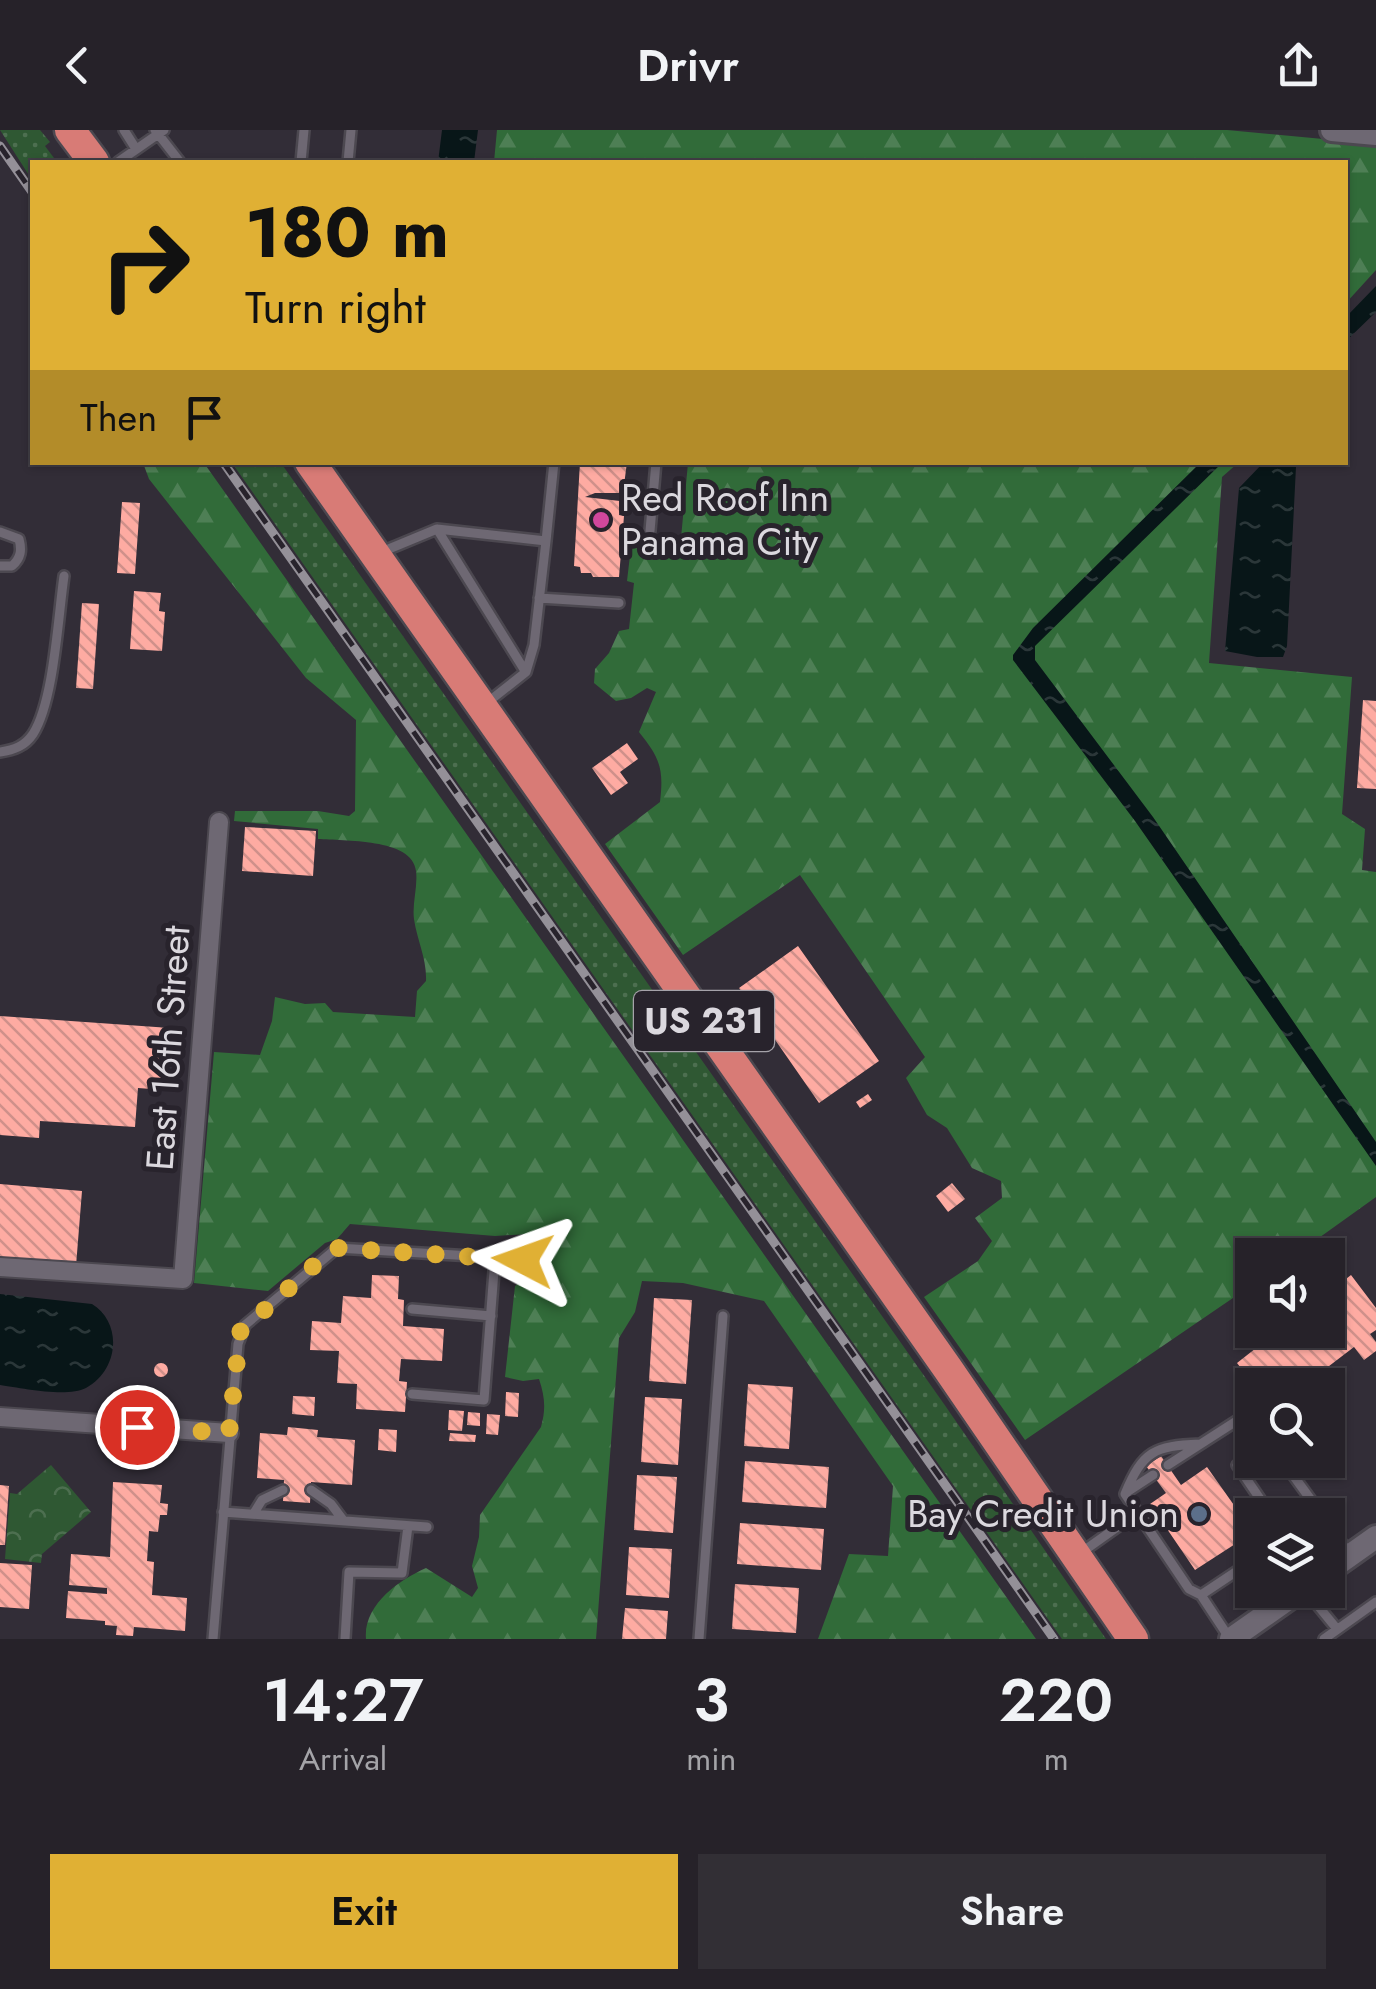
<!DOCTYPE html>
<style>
body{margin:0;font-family:Jost,sans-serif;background:#322f35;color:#f1f3f6;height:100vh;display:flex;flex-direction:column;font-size:38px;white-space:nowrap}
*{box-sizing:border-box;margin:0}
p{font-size:32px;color:#a4a4a8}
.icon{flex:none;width:55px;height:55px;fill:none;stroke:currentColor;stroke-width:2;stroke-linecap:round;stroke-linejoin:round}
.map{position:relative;height:1509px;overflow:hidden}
.sheet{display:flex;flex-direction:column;background:#262229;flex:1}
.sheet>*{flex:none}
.banner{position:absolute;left:30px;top:30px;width:1318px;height:305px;border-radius:0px;box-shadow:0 2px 8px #0004,0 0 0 2px #423f46;background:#e0b034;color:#111;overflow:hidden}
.controls{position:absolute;left:1235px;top:1108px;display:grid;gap:20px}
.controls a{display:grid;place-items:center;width:110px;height:110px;border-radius:0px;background:#262229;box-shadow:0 2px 8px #0004,0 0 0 2px #423f46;font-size:50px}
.pin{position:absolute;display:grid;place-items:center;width:85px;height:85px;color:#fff;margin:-42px;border:5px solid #fff;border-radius:50%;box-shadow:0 2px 10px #0007}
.me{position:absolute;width:110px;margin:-55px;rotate:274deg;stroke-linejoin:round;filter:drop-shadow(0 0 8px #0008)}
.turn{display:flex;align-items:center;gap:35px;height:210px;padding:0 50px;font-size:45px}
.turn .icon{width:130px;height:130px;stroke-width:2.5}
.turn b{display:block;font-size:70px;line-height:85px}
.then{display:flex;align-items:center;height:95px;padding:0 50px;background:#0003;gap:20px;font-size:38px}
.eta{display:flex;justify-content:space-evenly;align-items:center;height:170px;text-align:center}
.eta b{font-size:60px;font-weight:600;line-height:70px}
.action{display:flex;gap:20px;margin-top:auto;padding:20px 50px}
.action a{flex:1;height:115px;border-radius:0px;background:#e0b034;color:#111;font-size:40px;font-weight:600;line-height:115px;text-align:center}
.action a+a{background:#322f35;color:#f1f3f6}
header{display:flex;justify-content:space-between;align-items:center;height:130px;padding:0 50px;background:#262229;font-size:45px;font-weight:600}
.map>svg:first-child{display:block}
.grass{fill:url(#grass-dots)}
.forest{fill:url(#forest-firs)}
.park{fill:url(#park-crowns)}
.water{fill:url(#water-ripples)}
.building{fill:url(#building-back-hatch)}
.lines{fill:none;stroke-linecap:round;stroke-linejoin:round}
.lane-casing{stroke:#4c4850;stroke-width:14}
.street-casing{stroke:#4c4850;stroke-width:22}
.secondary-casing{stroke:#4c4850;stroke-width:28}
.highway-casing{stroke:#4c4850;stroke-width:35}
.lane{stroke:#6e6873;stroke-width:9}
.street{stroke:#6e6873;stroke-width:18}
.secondary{stroke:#6e6873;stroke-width:22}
.highway{stroke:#d87b76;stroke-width:30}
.rail-casing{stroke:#949098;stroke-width:9}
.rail{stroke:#28232c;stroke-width:5;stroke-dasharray:15;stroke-linecap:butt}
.route{stroke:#e0b034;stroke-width:18;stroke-dasharray:0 32.4}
.hotel-dot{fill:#d1479c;stroke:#28232c;stroke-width:4}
.service-dot{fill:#5c6f8a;stroke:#28232c;stroke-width:4}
.labels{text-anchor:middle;stroke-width:10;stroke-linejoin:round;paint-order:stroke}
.shield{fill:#28232c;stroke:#a5a2a9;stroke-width:2.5}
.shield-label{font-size:35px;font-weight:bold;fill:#dbd8de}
.poi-label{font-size:38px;fill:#dbd8de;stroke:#28232c;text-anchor:start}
.street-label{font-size:38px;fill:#dbd8de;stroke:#28232c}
</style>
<header><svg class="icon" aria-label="back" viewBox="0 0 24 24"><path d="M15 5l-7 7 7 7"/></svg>Drivr<svg class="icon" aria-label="share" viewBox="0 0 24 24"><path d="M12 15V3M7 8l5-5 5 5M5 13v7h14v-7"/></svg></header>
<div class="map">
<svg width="1376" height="1509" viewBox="0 0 1376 1509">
<defs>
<pattern id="grass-dots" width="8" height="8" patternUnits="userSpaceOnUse" patternTransform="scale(2.5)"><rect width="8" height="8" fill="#2f5833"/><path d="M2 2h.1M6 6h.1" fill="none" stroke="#4d6f50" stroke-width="1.8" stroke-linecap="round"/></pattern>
<pattern id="forest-firs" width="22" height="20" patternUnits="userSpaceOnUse" patternTransform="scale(2.5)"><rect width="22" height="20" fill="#316b39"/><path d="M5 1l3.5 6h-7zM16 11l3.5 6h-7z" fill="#4e7f55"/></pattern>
<pattern id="park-crowns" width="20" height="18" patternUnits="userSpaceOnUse" patternTransform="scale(2.5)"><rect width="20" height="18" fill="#2f5833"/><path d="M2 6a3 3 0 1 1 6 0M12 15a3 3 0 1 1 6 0" fill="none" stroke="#4d6f50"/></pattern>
<pattern id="water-ripples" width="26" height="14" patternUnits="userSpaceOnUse" patternTransform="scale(2.5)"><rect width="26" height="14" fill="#081618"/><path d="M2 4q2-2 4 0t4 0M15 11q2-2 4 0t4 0" fill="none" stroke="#2b3739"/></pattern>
<pattern id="building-back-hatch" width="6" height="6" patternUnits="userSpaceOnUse" patternTransform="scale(2.5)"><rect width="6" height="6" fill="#feaba2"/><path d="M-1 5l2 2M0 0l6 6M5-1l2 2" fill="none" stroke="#cf908a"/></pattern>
</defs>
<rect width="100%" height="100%" fill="#322d37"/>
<path class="grass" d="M0 0H40L50 12 45 16 57 32H32V50Z
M232 333H281L944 1274 1106 1509H1062Z"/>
<path class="forest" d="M497 0H1227L1376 14V140L1345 174V32H494Z
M143 333H204L1036 1509H818L849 1424 888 1426 893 1356 764 1171 683 1153 642 1151 635 1182 619 1208 596 1509H366C363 1475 399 1450 426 1438L472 1467 478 1458 472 1436 479 1407 480 1385 541 1297C546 1279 545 1267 539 1249L523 1251 505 1247 515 1156 524 1150 540 1151C544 1136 547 1122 540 1108L529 1104 495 1106 350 1094 337 1109 325 1113 268 1161 194 1153 214 922 260 925 272 891 275 867 305 874 325 873 333 882 415 887 417 861 426 851C427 829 417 810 414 789 412 773 418 757 416 741 413 708 343 711 318 709V699L234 691 235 681H318L349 686 355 681 356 590 306 548 149 349Z
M688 333H1238L1222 347 1209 533 1352 547 1342 684 1365 699 1362 740 1376 742V1067L1295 1125H1252V1155L1025 1310 924 1167 978 1131 992 1111 975 1088 1002 1068 1001 1051 972 1038 947 998 927 985 906 948 925 927 800 745 683 825 605 714 660 672C664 639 660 628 639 602L656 562 647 558 631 568 616 571 594 553 595 539 609 523 619 501 629 499 634 453 627 451 631 417 680 419Z"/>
<path class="park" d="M51 1335 91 1382 42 1424 41 1433 5 1429 10 1363 17 1364Z"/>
<path class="water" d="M442 0H478L474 32H438Z
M1376 156V182L1345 212V188Z
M1200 333H1222L1035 516V530L1153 687 1376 1012V1036L1135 691 1013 530V525L1033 498Z
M1263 333H1285L1296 337 1287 516 1283 527H1257L1225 521 1239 358Z
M0 1164 92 1174C123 1193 119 1240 86 1258 67 1268 21 1258 0 1255Z"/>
<path class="building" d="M580 332H627L623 363H595L585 367 620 371 619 385 624 386 619 447H593L591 443H581L580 437 574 436Z
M122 372 140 373 135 444 117 443Z
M134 461 161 463 159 481 165 482 162 521 130 519Z
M82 473 99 474 93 559 76 558Z
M1363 570 1376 571V659L1357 658Z
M627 613 638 629 620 642 628 653 611 665 592 638Z
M245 697 316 701 313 746 242 741Z
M798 816 879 931 819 973 739 858Z
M0 886 170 898 165 960 138 958 135 997 40 991 39 1008 0 1005Z
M868 964 872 970 860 978 856 972Z
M952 1053 965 1069 948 1082 936 1066Z
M0 1054 82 1061 76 1136 0 1130Z
M372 1145 399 1146 398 1169 404 1170 403 1196 444 1199 442 1231 401 1229 399 1251 407 1252 405 1282 356 1279 357 1254 337 1253 339 1221 310 1220 312 1191 341 1193 343 1166 371 1168Z
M1351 1145 1376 1178V1200L1370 1204 1376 1212V1221L1364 1230 1354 1217 1316 1246 1322 1255H1254L1237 1233 1279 1200H1328V1163Z
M654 1168 692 1170 686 1254 649 1251Z
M154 1240a7 7 0 1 1 14 0a7 7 0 1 1-14 0Z
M748 1254 793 1257 789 1319 744 1316Z
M506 1262 519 1263 518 1287 505 1286Z
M293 1266 315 1267 314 1286 292 1284Z
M645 1267 682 1269 678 1335 641 1332Z
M449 1280 464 1281 462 1301 448 1300Z
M468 1282 480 1283V1296L467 1295Z
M487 1284 500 1285 498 1305 486 1304Z
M288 1297 318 1300 317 1307 355 1310 352 1355 311 1352 310 1373 283 1371 284 1350 257 1348 260 1303 287 1305Z
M379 1299 397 1300 396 1322 378 1320Z
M450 1303 476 1305 475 1312 449 1311Z
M1161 1326 1181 1355 1207 1337 1248 1395 1241 1400 1246 1407 1195 1440 1150 1374 1166 1363 1146 1336Z
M745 1331 829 1337 826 1378 742 1372Z
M637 1345 677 1347 673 1403 634 1400Z
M113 1352 162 1355 160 1373 168 1374 167 1385H160L158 1402 149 1401 147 1431 154 1432 152 1465 187 1468 185 1501 134 1497 133 1506 116 1505 117 1496 105 1495V1491L66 1488 68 1461 107 1464V1458L69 1455 71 1424 110 1427Z
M0 1355 9 1356 5 1415H0Z
M740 1393 824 1399 821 1440 737 1434Z
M629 1417 672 1419 669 1468 626 1465Z
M0 1433 32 1435 29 1479 0 1477Z
M735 1454 799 1458 796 1503 732 1499Z
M625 1478 668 1481 666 1509H622Z"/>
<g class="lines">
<g class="lane-casing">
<path id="lane" d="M124 0 136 19
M155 0 180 32
M118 32 164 0
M301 32 304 0
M348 32 351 0
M437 399 525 541
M650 401 656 332
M0 402 19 409C22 420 21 428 12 436H0
M546 411 554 332
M379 423 437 399 546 411 534 515 526 542 488 572
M539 468 619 473
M0 622C14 620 25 616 33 604 54 571 58 487 64 446
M412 1179 491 1186
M412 1264 484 1270 495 1128
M1282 1330 1322 1385
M1168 1335 1238 1290 1252 1297
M1237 1335 1271 1385
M311 1360 331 1374 343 1390
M1127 1362 1153 1345
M1125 1364 1189 1459 1201 1465 1230 1509
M1125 1364C1143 1321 1154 1316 1200 1314
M223 1382 427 1397
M254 1383 262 1370 283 1360
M1328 1393 1348 1422
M1082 1422 1137 1383
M1305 1460 1337 1499
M1201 1465 1252 1431
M213 1509 238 1214 245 1195 337 1118 523 1129
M345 1509 349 1442 402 1443 408 1396
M699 1509 723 1186
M1324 1509 1376 1472"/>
</g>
<g class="street-casing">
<path id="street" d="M0 1137 183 1149 219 692
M0 1287 229 1303"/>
</g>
<g class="secondary-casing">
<path id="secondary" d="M1332 0 1376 4
M1328 1441 1376 1407
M1231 1509 1301 1460"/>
</g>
<g class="highway-casing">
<path id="highway" d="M70 0 94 32
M310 332 948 1239 1133 1509"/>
</g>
<use href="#lane" class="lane"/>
<use href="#street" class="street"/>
<use href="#secondary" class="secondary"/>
<use href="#highway" class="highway"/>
<g class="rail-casing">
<path id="rail" d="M0 16 32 62
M223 332 1054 1509"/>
</g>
<use href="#rail" class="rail"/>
</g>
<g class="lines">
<path class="route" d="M137 1297 229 1303 240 1202 329 1122 337 1118 523 1130"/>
</g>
<circle class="hotel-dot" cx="601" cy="390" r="10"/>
<circle class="service-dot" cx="1199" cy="1384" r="10"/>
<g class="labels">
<rect class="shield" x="634" y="861" width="140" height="60" rx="8"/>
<g class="shield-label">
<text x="704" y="903">US 231</text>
</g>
<g class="poi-label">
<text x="621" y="381">Red Roof Inn<tspan x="621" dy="44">Panama City</tspan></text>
<text x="1179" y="1397" text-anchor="end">Bay Credit Union</text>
</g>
<g class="street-label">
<text transform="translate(168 918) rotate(-86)" y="13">East 16th Street</text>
</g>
</g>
</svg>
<div class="controls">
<a><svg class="icon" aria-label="sound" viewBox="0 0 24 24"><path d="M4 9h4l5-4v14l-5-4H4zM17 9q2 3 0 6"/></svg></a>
<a><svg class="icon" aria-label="search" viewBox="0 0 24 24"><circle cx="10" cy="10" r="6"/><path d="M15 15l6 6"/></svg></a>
<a><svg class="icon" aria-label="layers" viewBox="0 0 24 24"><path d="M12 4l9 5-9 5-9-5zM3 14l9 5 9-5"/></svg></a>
</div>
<div class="pin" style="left:137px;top:1297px;background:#d93025"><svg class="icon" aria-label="arrive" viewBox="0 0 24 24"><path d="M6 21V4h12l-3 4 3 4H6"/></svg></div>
<svg class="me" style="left:523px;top:1130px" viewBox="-20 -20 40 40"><path d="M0-17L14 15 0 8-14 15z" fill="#e0b034" stroke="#fff" stroke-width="4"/></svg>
<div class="banner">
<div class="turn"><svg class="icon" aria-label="right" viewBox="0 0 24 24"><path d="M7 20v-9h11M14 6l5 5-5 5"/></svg><div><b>180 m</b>Turn right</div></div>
<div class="then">Then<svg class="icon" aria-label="arrive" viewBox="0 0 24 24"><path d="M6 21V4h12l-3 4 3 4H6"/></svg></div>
</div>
</div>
<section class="sheet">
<div class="eta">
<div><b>14:27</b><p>Arrival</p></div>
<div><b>3</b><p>min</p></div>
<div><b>220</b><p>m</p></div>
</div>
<div class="action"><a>Exit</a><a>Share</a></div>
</section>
